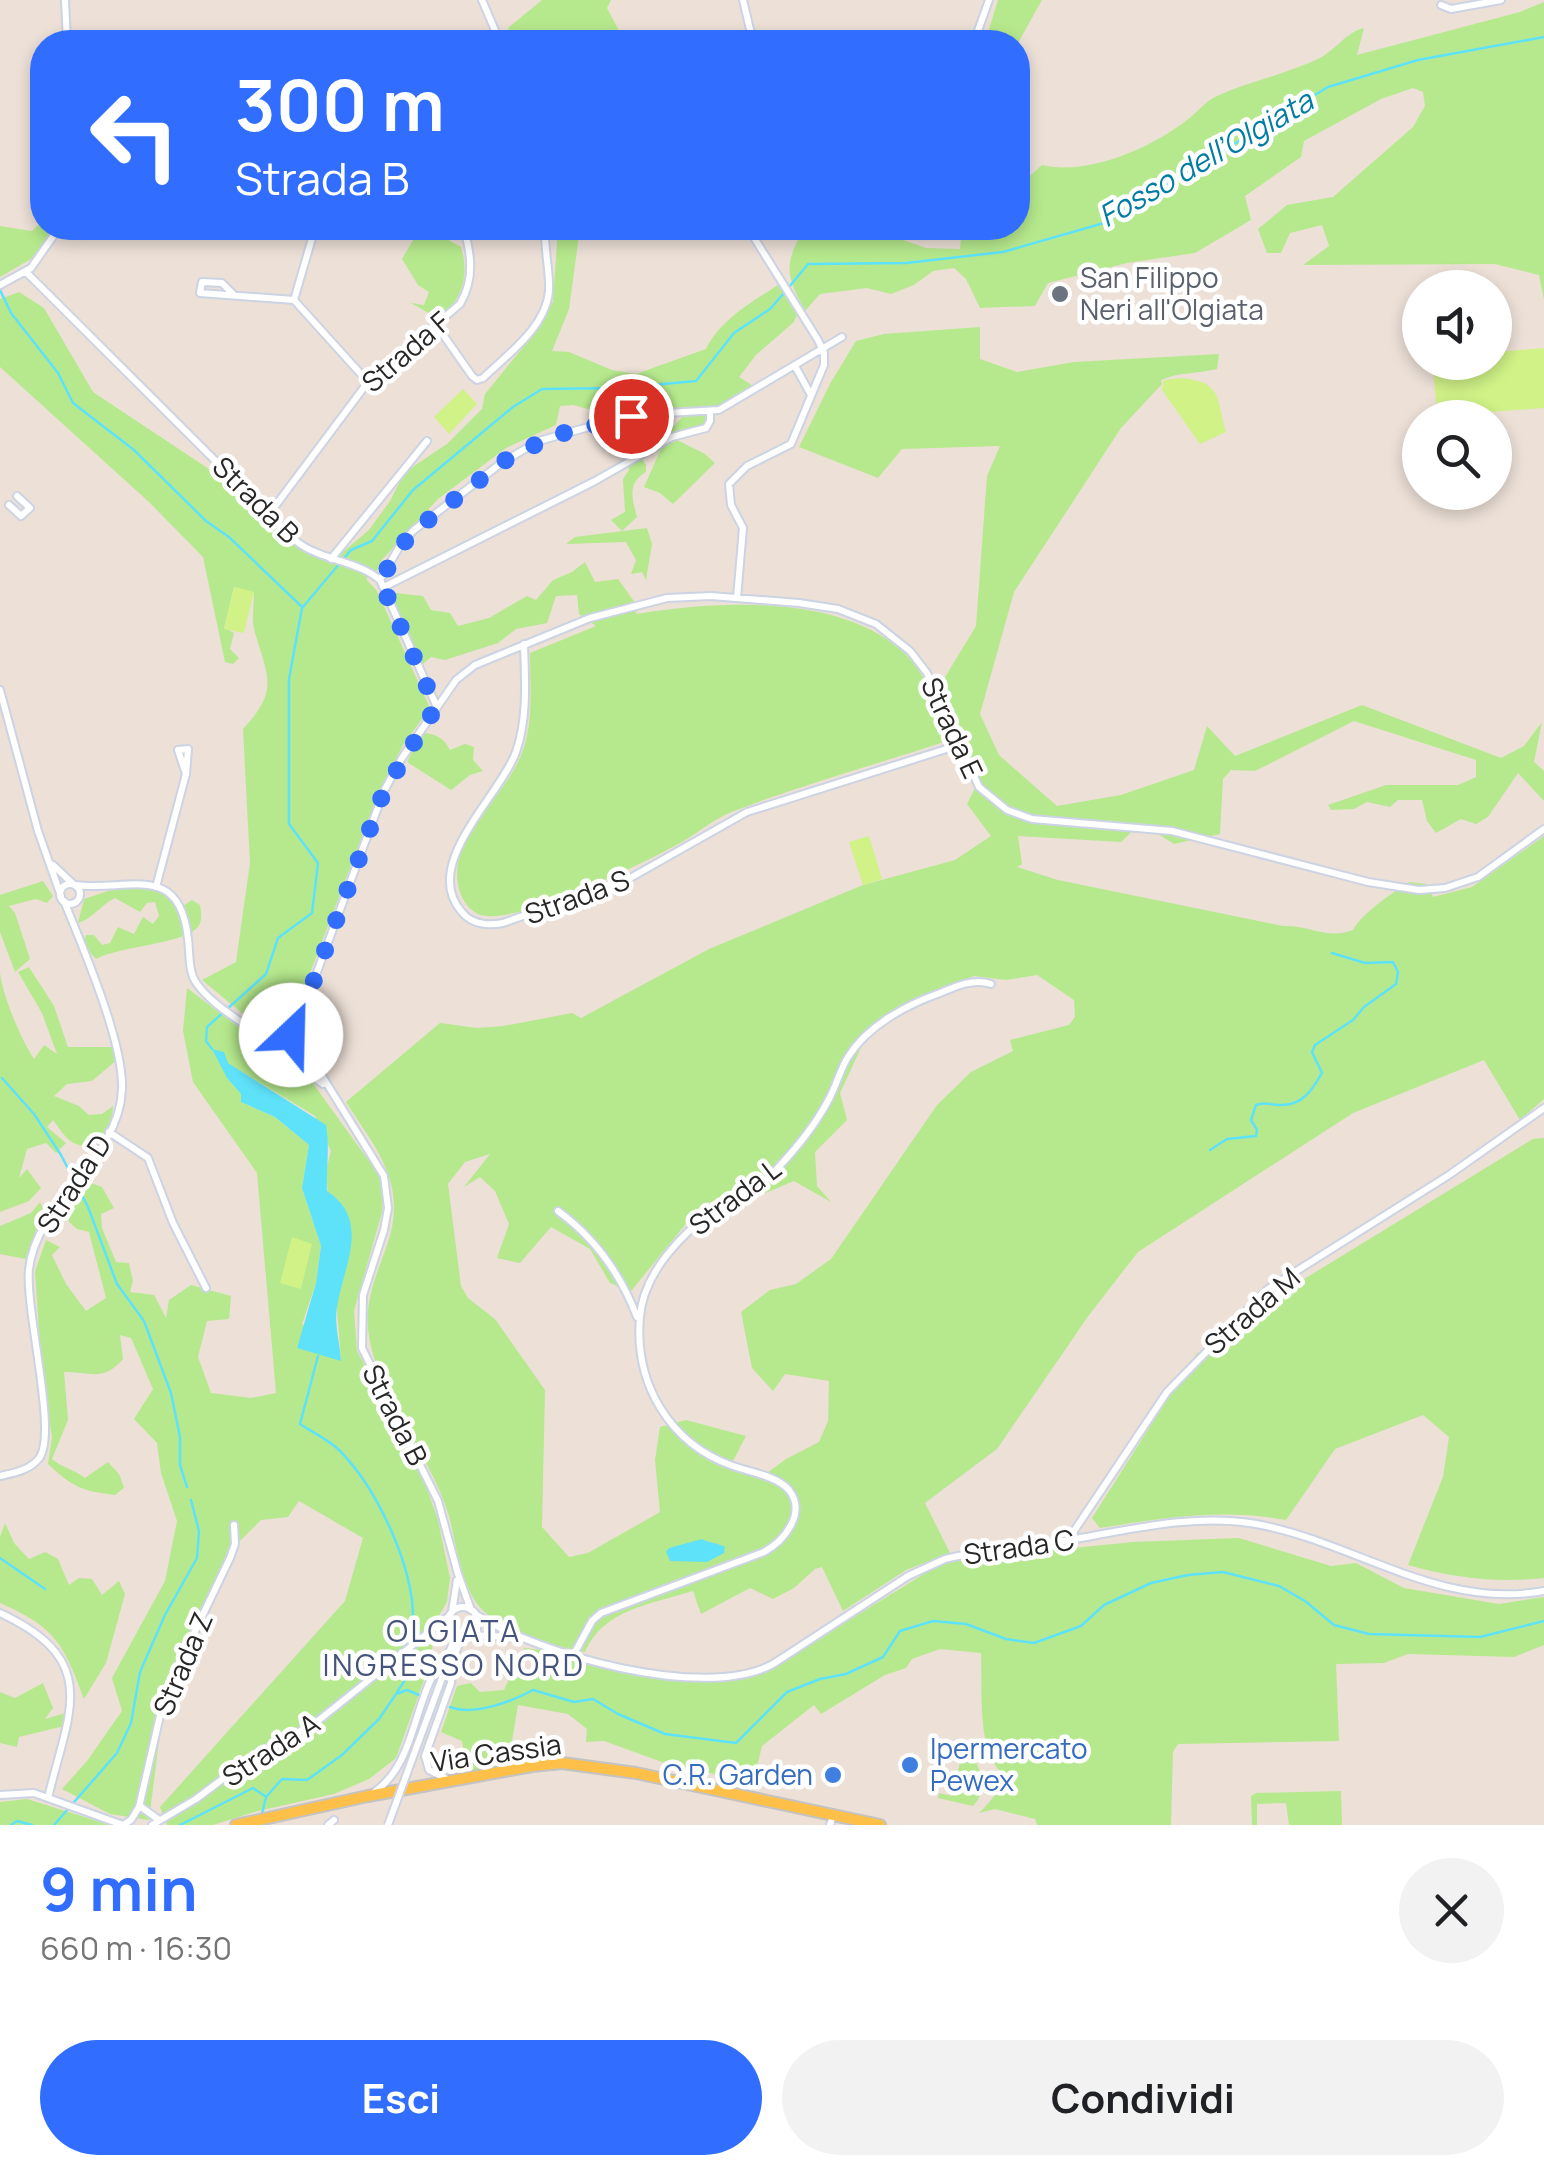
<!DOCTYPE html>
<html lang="it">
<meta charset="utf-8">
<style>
body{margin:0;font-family:Manrope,sans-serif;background:#f2f2f2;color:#202124;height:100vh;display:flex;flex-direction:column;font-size:38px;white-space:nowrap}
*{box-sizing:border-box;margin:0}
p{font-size:32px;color:#757577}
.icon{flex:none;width:55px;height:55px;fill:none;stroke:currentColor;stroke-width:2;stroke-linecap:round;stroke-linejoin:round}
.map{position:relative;height:1825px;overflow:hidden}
.panel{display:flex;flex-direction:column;background:#fff;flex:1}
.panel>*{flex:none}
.top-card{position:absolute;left:30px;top:30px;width:1000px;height:210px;border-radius:40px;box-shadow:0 5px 15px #0003;background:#316eff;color:#fff;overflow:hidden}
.fabs{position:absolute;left:1402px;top:270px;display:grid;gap:20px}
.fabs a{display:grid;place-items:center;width:110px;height:110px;border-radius:50%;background:#fff;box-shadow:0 5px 15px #0003;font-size:50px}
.pin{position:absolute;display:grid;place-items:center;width:85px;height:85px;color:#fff;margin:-42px;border:5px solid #fff;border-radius:50%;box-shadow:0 2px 10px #0007}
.me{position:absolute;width:110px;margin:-55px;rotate:24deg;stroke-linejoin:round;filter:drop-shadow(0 0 8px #0008)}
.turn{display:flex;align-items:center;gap:35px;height:210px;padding:0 40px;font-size:45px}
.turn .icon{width:130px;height:130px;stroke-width:2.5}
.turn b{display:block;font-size:70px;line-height:85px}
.round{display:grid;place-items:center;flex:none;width:105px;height:105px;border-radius:52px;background:#f2f2f2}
.summary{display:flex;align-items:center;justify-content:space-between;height:170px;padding:0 40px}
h1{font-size:60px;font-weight:700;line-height:75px;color:#316eff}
.button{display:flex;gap:20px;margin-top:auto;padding:20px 40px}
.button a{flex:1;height:115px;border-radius:60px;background:#316eff;color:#fff;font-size:40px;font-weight:700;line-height:115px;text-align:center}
.button a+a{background:#f2f2f2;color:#202124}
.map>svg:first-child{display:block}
.green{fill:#b6e98d;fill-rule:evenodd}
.pitch{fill:#d0f287}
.water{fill:#5ee2fa}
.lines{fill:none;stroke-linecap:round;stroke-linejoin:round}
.stream{stroke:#5ee2fa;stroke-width:2.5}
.minor-casing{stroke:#ccd3e3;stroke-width:10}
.primary-casing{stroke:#c3c3c3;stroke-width:14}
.minor{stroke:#fff;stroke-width:6}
.primary{stroke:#fec049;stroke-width:10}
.minor-bridge-casing{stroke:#ccd3e3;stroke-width:10;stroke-linecap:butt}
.minor-bridge{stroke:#fff;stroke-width:6}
.route{stroke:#316eff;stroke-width:18;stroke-dasharray:0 32.4}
.worship-dot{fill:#6b7280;stroke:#fff;stroke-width:4}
.shop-dot{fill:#3f7fe0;stroke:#fff;stroke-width:4}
.labels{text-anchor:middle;stroke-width:9;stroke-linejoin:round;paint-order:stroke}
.worship-label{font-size:28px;fill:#5b616d;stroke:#fff;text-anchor:start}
.street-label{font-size:28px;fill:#272727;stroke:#fff}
.shop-label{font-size:28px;fill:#366cbe;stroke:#fff;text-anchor:start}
.water-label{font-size:30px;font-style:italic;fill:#007da3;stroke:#fff}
.neighbourhood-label{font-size:30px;letter-spacing:2.5px;fill:#44547c;stroke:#fff}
</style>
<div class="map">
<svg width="1544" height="1825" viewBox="0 0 1544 1825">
<rect width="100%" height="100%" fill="#ece0d7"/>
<path class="green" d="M542 0H611L607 8 625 42H514L508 28Z
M998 0H1042L1018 43 985 42Z
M1544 2V300L1539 275 1495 264 1303 265 1329 246 1322 225 1290 233 1281 253H1267L1258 229 1287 205 1333 197 1413 127 1425 106 1423 92 1413 88 1381 99 1304 141 1301 157 1245 196 1251 220 1195 253 1127 263 1048 283 1035 306 980 308 966 279 954 268 933 271 914 285 891 294 867 288 820 294 805 311C785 273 784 266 804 228H902L903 240 926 248 960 249 962 230 930 234 923 228H1018V179L1025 180 1042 165C1088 176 1151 148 1187 120 1198 112 1205 101 1217 96 1251 81 1287 74 1320 58 1337 49 1345 33 1364 28L1357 55 1520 12Z
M42 221V228H55L53 232 31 259 0 277V226L32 231Z
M420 228H443L450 241 461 247C470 276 462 300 439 319L411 303 424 305 429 292 418 285 402 259Z
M558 228H580L569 309 552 351 569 352 612 370 636 374 706 349C721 319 751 303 778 285L797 315 794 322 756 355 739 377 755 387 714 409 712 425 702 432 686 428 671 440 667 433 690 409 639 407 603 413 573 405 560 406 556 425 506 448 438 499 381 561 379 569 366 579 377 591 430 708 403 745 379 792 289 1028 272 1038 202 980 236 962 250 863 243 729C279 691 268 677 255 633 251 621 254 605 254 593L234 587 224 628 234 633 230 649 239 658 233 664 225 662 203 557 149 502 0 367V299L19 292 44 308 93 392 230 483 306 553 330 563 369 530 390 501 405 472 447 444 482 409 485 394 529 340 553 302Z
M980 327V359L1017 372 1074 362 1219 354 1217 369C1197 374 1179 372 1161 380L1162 384 1121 428 1014 592 980 714 999 755 1057 806 1121 795 1194 770 1207 726 1235 756 1362 705 1501 758 1524 746 1542 722 1534 762 1544 771V801L1518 773 1488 817 1476 824 1461 819 1436 833 1427 821 1422 800H1398L1390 807 1367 802 1354 809 1331 810 1328 805 1386 785H1458L1476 777V760L1354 721 1255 771 1231 770 1223 779 1220 834 1174 844 1141 823 1121 842 1018 836 1022 864 1017 867 1058 880 1283 926C1310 925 1328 940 1353 930 1362 913 1391 894 1409 882L1427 884 1433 897 1472 887 1544 836V1099L1520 1120 1484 1060 1353 1113 1138 1252 1089 1315 997 1449 925 1503 950 1553 906 1570 843 1611 822 1567 815 1569 794 1588 773 1599 750 1588 701 1614 693 1591C652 1604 603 1609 585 1652 553 1646 513 1635 487 1614 461 1594 457 1545 449 1516 430 1452 375 1394 368 1329 365 1301 377 1273 386 1248 409 1185 378 1152 346 1102L440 1023 477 1028 504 1026 572 1013 581 1018 709 949 863 885 955 860 991 836 967 804 979 780 939 687 976 626 987 476 1000 446 902 449 878 478 799 447 831 382 856 341 884 334ZM1037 975 1074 1000 1075 1017 1069 1025 1010 1040 1013 1051 971 1072 937 1105 831 1259 796 1284 770 1290 741 1312 752 1368 773 1391 785 1374 829 1381 828 1421 819 1442 786 1459 759 1479 733 1461 746 1436 686 1420 660 1427 655 1460 660 1512 588 1553 569 1557 542 1527 545 1390 495 1319 468 1298 461 1286 448 1184 465 1162 490 1154 464 1187 480 1177 495 1191 509 1224 497 1258 520 1263 551 1227 590 1249 610 1283 631 1291 703 1203 756 1197 794 1181 831 1202 817 1186 815 1152 847 1120 840 1093 871 1026 936 991 974 976 1006 980Z
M677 440 705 454 715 463 673 504 660 493 644 487 661 449Z
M637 452 646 465V472C627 483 632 498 637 517L622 531 611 520 625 512 623 479 629 470 628 455Z
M647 528 652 544 646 580 642 572 631 574 636 560 626 542 566 544 575 537Z
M585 562 595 582 618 579 638 607 636 614C715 601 840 593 903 652 927 674 939 710 950 740 878 764 804 784 734 811 715 818 699 832 682 842 648 861 513 929 478 914 466 908 460 896 458 884 450 840 499 801 517 764 535 730 530 690 530 653L596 626 579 614 577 595 556 596 547 623 516 629 498 643 445 660 431 657 423 664C406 640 386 625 396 593L423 596 431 610 450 613 458 626 489 618 527 596 536 600 553 580 572 572Z
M421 733C435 733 444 738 450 750L465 744 474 747 473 760 483 771 470 775 451 790 407 762Z
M43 881 53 896 47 903 36 899 9 906 15 913 30 959 15 972 0 932V895Z
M117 888C144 889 164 885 183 906L192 900 200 905C201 913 203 922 197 928 182 944 120 946 96 959L83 945 86 935H94L102 945 110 943 118 927 134 934 143 917 153 924 159 916 155 902 147 903 140 912 115 898C100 905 94 918 78 923L84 899Z
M29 967 54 1006 68 1047H115L118 1059 92 1081 67 1084 54 1096 79 1106 89 1115 102 1114 113 1106C113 1127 92 1158 69 1140 63 1135 58 1126 53 1120L47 1127 66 1143 56 1153 46 1143 27 1149 19 1178 27 1169 41 1188 29 1201 0 1212V973C3 997 21 1039 34 1059L44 1045 57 1054 42 1013 18 972Z
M187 988 269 1050C279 1065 287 1068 304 1071L379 1175 383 1193 382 1212 354 1311 357 1351 422 1475 438 1520 450 1578 447 1602 437 1619 429 1666 396 1758 369 1779 334 1794 258 1811 213 1825H167L160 1807 345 1601 363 1538 299 1501 288 1517 261 1520 234 1547 206 1601 165 1694 149 1820 110 1814 62 1789 87 1761 122 1711 112 1678 165 1581 177 1521 161 1473 157 1443 134 1419 153 1389 131 1338 120 1335 123 1359C103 1382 92 1372 64 1372L68 1420 52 1459C62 1468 74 1469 85 1478L108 1462 119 1474 124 1488 115 1495C82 1491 72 1487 48 1464L52 1437 42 1375 35 1271 46 1240 60 1247 52 1255 66 1284 86 1311 106 1298 89 1232 77 1229 69 1222 68 1201 82 1180 102 1187 114 1208 101 1214 102 1228 116 1262 129 1263 133 1281 130 1292 154 1295 166 1318 169 1300 191 1285 231 1296 229 1319 207 1321 198 1357 211 1393 251 1398 276 1393 257 1173 193 1082 183 1031ZM223 1052 227 1063 315 1116 331 1151 326 1170 341 1360 302 1324 316 1283 321 1246 302 1188 309 1145 275 1117 241 1102V1094L227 1078Z
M1544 1138V1578C1496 1583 1454 1578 1408 1565L1443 1477 1449 1437 1423 1415 1335 1449 1286 1520C1222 1508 1162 1518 1100 1528L1092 1518 1196 1354 1252 1317 1273 1298 1533 1139Z
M40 1202 46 1216 37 1228 26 1259 0 1254V1226L31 1213Z
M5 1523 14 1543 29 1559 45 1552 58 1559 69 1585 79 1578 92 1579 102 1595 119 1581 125 1594 106 1663 84 1699C64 1644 55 1627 0 1603V1537Z
M1239 1538 1331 1566 1356 1563 1404 1588 1499 1604 1544 1597V1645L1514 1657 1408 1654 1384 1663 1336 1664 1339 1741 1178 1744 1173 1752 1171 1825H1037L1035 1819 995 1809 979 1813C996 1798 990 1794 1014 1782L1012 1777C974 1769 983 1682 981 1653L940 1649 912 1659 906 1668 885 1675 821 1714 814 1705 762 1746 753 1783 662 1762 604 1741 586 1742 587 1729 568 1714 518 1705 508 1765 467 1772 462 1741 441 1732 457 1686 471 1683 480 1692 504 1690 509 1679 553 1673V1661L524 1655V1648L566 1653 606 1668 670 1678 712 1682 763 1673 937 1566 954 1560 1133 1542Z
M43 1683 53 1708 45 1719 69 1712 64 1726 19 1737 17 1747 0 1743V1692L15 1698Z
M964 1746C980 1762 990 1789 973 1806L938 1798 939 1793 952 1796Z
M1341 1791 1342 1825H1289L1286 1803 1257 1804V1825H1252L1251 1796 1256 1793Z
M27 1799 110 1825H0V1802Z"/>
<path class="pitch" d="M1544 348V408L1437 416 1433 363 1495 362V352Z
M1181 378C1222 382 1216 396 1226 432L1200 444 1162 390 1164 380Z
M463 389 477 404 449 434 434 417Z
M234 587 254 592 244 633 224 629Z
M869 836 882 879 863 885 849 842Z
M292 1237 312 1244 301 1289 280 1283Z"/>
<path class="water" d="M212 1049 224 1052 228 1063 326 1125C330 1148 326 1168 327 1191 372 1221 343 1267 337 1307 334 1325 340 1343 341 1361L297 1348 316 1283 321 1246 302 1188 309 1145 275 1117 241 1102V1094L227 1078Z
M702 1539C709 1543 718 1543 725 1547L724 1553 707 1562 670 1561 666 1552 669 1548Z"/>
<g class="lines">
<path class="stream" d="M789 287 808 264 906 263 1003 252 1104 223 1328 87 1418 60 1544 37
M0 290 11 313 58 373 73 403 134 450 206 521 229 537 302 607
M212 1049 206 1041 207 1027 266 974 278 938 312 913 318 863 289 824V679L302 608 351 550 372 541 413 490 513 407 542 389 619 388 696 381 734 333 770 309 784 293
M2 1078 34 1114 61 1155 88 1207 117 1284 144 1321 171 1393 180 1437V1465L187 1487
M1210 1150 1227 1139 1256 1136 1257 1130 1251 1120 1256 1105C1266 1101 1269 1105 1279 1105 1303 1106 1312 1090 1322 1073L1312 1052 1315 1045 1353 1020 1364 1007 1396 984 1398 972 1393 962 1365 963 1332 953
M318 1356 300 1424C312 1432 329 1440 339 1450 377 1488 414 1567 413 1620
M0 1558 45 1589
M397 1692 412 1670V1663
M450 1707C474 1716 511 1702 533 1690L574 1702 593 1699 618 1714 665 1734 736 1743 787 1692 820 1679 846 1674 883 1657 900 1631 933 1621 966 1624 1006 1639 1034 1643 1081 1626 1104 1605 1151 1583 1188 1575 1223 1572 1279 1586 1305 1601 1334 1625 1369 1634 1480 1637 1544 1621
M262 1814 266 1797 282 1779 307 1780 342 1755 379 1719 396 1694 407 1690 419 1695
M11 1825 17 1821 32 1825
M54 1825 117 1753 131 1723 140 1672 165 1615 197 1558 199 1531 191 1500
M180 1825 253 1788 265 1796"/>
<g class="minor-casing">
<path id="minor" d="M65 0 67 42
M482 0 500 42
M743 0 753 42
M1441 5 1451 9 1501 0
M974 42 989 0
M26 272 296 541C321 561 357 560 380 580L437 707
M0 285 31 268 59 228
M234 295 222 283 202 282 200 293 294 300 315 228
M294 300 368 382
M437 326 472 376 477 380 483 378C508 354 546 327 549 291 550 271 544 249 545 228
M795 366 811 395
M9 505 21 516 30 508 17 496
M270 513 368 382 460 304C475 278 471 255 464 228
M331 559 427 441
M380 580 401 544 414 530 504 461 539 441 631 415 719 410 842 337
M384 587 595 481 672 437 706 428 710 421V413
M737 598 743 528 731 505 729 484 747 466 791 444 824 365V353L818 340 748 228
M524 644C525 680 528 718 516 752 500 796 421 864 461 911 471 924 487 926 503 923L632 877 747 812 959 745
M0 690 38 831 61 896
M53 865 72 883
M60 894a10 10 0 1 1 20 0a10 10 0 1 1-20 0Z
M76 885C127 892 180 860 188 939 190 954 188 972 197 984 217 1011 251 1025 274 1048
M156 887 186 774 188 749 178 750 186 774
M303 1018V1045L384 1176 388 1208 384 1230 363 1295 362 1348 438 1501 458 1574 471 1610
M287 1035 299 1038 303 1045 300 1058 292 1062 280 1058C271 1039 295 1027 303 1010L384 791 402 758 456 680 475 665 590 618 667 598 711 596 799 603 838 609 876 624 910 651 927 673 979 787 1007 810 1032 819 1172 831 1368 882 1419 890 1445 888 1478 877 1544 829
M293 1062 323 1084
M109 1132 148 1158 173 1223 206 1288
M558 1211C595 1238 621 1275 637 1317
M0 1476C14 1473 31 1470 40 1457 57 1430 25 1310 29 1269 37 1200 120 1159 122 1089 124 1043 82 945 64 901
M1068 1540 1167 1392 1268 1289 1449 1175 1544 1108
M448 1622a15 15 0 1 1 30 0a15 15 0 1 1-30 0Z
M452 1612 457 1580
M0 1613C103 1661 68 1712 48 1798
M475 1614C538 1654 704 1702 773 1664L908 1576 945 1559C979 1550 1016 1549 1051 1543 1117 1533 1190 1512 1256 1524 1355 1542 1439 1610 1544 1591
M469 1635 512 1637
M574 1654 592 1621 601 1613 764 1552C784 1541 807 1513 789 1490 777 1476 750 1472 733 1466 670 1444 634 1384 640 1317 643 1274 682 1232 717 1209 736 1196 758 1189 774 1172 795 1150 815 1126 829 1099 836 1086 840 1070 848 1057 867 1026 906 1005 940 993 956 986 974 978 991 984
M428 1716 442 1678 444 1665
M449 1780 429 1770 425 1756 451 1683 454 1656 462 1637
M373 1793C412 1767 413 1713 433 1675 441 1660 453 1653 455 1634
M0 1795 34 1793 123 1825
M140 1806 159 1820
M123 1825 131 1820 139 1807 165 1694 230 1558 235 1544 234 1525
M152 1825 196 1799 256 1754 314 1724 449 1616
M328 1825 334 1820
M830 1825 833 1815"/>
</g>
<g class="primary-casing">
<path id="primary" d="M236 1825 368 1796 532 1766 562 1763 636 1773 880 1825"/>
</g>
<use href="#minor" class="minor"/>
<use href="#primary" class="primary"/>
<g class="minor-bridge-casing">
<path id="minor-bridge" d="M388 1825 428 1716"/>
</g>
<use href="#minor-bridge" class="minor-bridge"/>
</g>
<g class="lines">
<path class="route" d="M291 1035H287L303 1010 384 791 436 707 380 580 410 534 504 461 552 436 631 416"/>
</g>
<circle class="worship-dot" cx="1060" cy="294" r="10"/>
<g class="shop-dot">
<circle cx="910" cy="1765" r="10"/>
<circle cx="833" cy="1775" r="10"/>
</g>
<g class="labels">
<g class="worship-label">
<text x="1080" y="288">San Filippo<tspan x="1080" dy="32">Neri all'Olgiata</tspan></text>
</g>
<g class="street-label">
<text transform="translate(406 352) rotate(-41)" y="10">Strada F</text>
<text transform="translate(256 500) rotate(45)" y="10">Strada B</text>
<text transform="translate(952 728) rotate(65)" y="10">Strada E</text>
<text transform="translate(577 897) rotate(-20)" y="10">Strada S</text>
<text transform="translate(74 1184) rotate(-57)" y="10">Strada D</text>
<text transform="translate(735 1197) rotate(-37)" y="10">Strada L</text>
<text transform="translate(1252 1311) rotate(-41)" y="10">Strada M</text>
<text transform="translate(395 1415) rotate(63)" y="10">Strada B</text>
<text transform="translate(1019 1547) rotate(-8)" y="10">Strada C</text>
<text transform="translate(183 1664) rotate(-67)" y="10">Strada Z</text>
<text transform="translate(271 1750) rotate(-33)" y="10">Strada A</text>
<text transform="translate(496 1753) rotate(-8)" y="10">Via Cassia</text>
</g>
<g class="shop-label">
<text x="930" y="1759">Ipermercato<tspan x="930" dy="32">Pewex</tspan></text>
<text x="813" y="1785" text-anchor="end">C.R. Garden</text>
</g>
<g class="water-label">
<text transform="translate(1206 159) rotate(-30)" y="10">Fosso dell’Olgiata</text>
</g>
<g class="neighbourhood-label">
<text x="454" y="1642">OLGIATA<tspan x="454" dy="34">INGRESSO NORD</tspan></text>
</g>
</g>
</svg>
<div class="fabs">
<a><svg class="icon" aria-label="sound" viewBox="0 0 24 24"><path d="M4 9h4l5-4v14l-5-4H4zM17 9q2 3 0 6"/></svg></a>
<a><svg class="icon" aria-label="search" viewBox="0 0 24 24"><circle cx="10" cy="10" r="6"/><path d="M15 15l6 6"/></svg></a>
</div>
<div class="pin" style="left:631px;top:416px;background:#d93025"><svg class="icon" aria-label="arrive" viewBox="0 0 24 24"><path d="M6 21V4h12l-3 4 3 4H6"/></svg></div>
<svg class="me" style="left:291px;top:1035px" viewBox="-20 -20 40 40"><circle r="19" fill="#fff"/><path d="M0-13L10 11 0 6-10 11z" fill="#316eff"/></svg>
<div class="top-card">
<div class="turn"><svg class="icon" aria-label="left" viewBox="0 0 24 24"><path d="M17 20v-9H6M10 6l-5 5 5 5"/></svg><div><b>300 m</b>Strada B</div></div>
</div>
</div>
<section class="panel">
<div class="summary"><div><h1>9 min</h1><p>660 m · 16:30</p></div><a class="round"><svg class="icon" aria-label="close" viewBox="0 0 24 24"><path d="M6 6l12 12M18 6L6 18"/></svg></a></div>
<div class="button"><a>Esci</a><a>Condividi</a></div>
</section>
